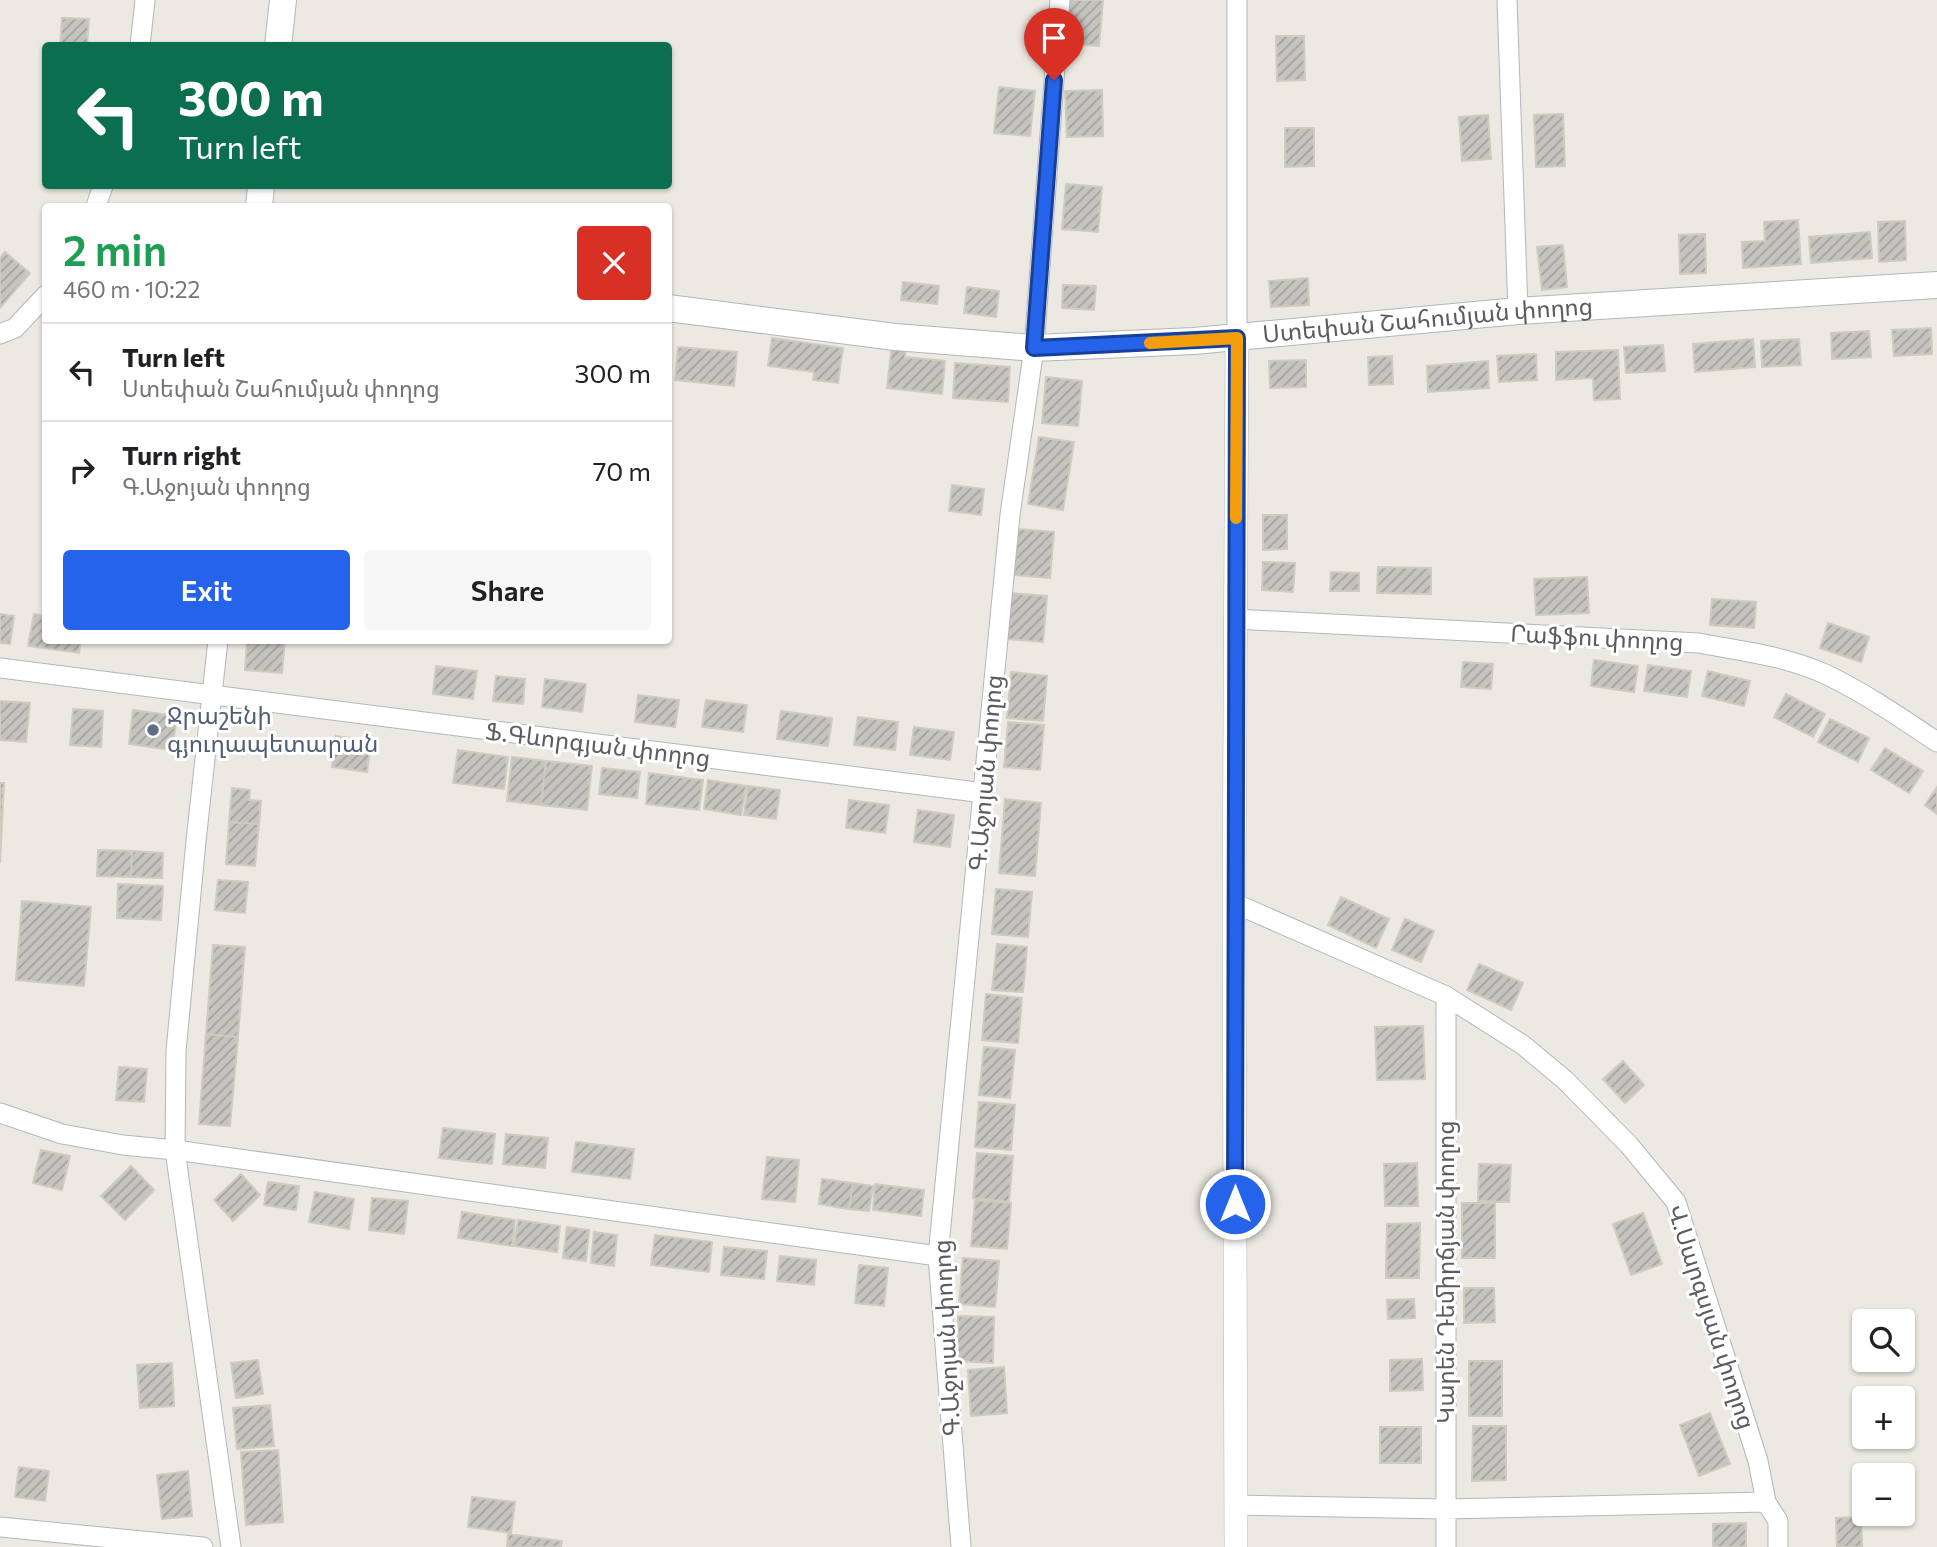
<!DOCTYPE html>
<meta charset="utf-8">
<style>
body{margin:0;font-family:Commissioner,"Noto Sans Armenian",sans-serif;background:#f6f6f6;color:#202124;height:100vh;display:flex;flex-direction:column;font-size:26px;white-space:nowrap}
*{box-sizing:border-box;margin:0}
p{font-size:23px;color:#757577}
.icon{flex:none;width:38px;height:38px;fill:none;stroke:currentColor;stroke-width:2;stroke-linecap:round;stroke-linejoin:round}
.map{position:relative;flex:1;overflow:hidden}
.side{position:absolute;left:42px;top:203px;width:630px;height:441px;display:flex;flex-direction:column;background:#fff;border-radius:7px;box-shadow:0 2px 5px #0004}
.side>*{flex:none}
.hud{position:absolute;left:42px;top:42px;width:630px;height:147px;border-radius:7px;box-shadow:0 2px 5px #0004;background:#0b6e4f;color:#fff;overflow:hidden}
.fabs{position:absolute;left:1852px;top:1309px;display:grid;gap:14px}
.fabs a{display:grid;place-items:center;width:63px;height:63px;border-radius:7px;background:#fff;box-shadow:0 2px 5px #0004;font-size:35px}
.pin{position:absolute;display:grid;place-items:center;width:60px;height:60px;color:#fff;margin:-72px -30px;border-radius:50% 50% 50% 0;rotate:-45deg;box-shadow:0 0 7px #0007}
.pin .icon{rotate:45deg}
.me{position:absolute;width:77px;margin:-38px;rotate:0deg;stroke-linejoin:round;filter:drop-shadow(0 0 5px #0008)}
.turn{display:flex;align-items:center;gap:24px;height:147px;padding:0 21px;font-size:32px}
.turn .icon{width:91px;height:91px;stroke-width:2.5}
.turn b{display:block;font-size:49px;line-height:60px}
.round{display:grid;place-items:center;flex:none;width:74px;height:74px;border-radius:7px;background:#f6f6f6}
.headline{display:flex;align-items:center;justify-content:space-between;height:119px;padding:0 21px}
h1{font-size:42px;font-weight:600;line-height:52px;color:#1e9e55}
.button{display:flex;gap:14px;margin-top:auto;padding:14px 21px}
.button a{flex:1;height:80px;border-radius:7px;background:#2563eb;color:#fff;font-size:28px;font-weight:600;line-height:80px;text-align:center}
.button a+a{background:#f6f6f6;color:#202124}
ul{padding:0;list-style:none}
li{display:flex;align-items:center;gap:21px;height:98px;padding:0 21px;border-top:2px solid #e0e0e0}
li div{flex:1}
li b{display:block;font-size:26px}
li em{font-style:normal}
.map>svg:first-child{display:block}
.building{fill:url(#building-hatch);stroke:#cfcbc0;stroke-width:2}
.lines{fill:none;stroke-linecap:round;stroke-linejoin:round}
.minor-casing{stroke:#b4b6ba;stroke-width:21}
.tertiary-casing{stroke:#b4b6ba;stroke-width:24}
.secondary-casing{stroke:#b3b5ba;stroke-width:28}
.minor{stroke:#fff;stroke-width:19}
.tertiary{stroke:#fff;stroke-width:23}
.secondary{stroke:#fff;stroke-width:26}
.route-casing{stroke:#184099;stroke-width:18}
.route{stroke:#2563eb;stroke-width:12}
.slow{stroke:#f59e0b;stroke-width:12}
.service-dot{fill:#5c6f8a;stroke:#fff;stroke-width:2.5}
.labels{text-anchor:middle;stroke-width:6;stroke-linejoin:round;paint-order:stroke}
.street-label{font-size:24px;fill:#5a5c60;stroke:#fff}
.service-label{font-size:24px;fill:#4e5e75;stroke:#fff;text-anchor:start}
</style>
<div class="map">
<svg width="1937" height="1547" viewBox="0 0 1937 1547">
<defs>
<pattern id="building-hatch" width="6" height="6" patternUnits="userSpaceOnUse" patternTransform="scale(1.75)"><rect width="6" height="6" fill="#c6c4be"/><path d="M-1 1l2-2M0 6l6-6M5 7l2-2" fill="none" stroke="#a4a29e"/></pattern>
</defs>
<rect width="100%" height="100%" fill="#ebe9e1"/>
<path class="building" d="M1067 0H1103L1099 46 1063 43Z
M62 18 89 19 87 46H60Z
M1276 36H1304L1305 80 1277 81Z
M999 87 1035 91 1030 136 994 133Z
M1102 90 1103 136 1067 137 1065 91Z
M1563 114 1565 166 1536 167 1534 115Z
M1488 115 1491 159 1462 161 1459 117Z
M1285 128H1314V166L1285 167Z
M1066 184 1102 187 1098 232 1062 229Z
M1798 220 1801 264 1743 268 1742 242 1765 241 1764 222Z
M1905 221 1906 260 1879 262 1878 222Z
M1870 232 1872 258 1811 263 1809 237Z
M1705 234 1706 273 1680 274 1679 235Z
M1563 245 1567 287 1542 290 1537 247Z
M5 252 30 273 0 308V258Z
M1308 278 1309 305 1271 307 1269 281Z
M903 282 939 286 937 304 901 300Z
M1063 285 1096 286 1094 310 1062 308Z
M967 287 999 291 996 317 964 313Z
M1931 328 1932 354 1894 356 1892 330Z
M1869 331 1871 357 1832 359 1831 333Z
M772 338 843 348 838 383 813 380 814 372 768 366Z
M1753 339 1755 367 1695 372 1693 344Z
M1799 339 1801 365 1762 367 1761 341Z
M892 344 907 345 905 357 945 361 942 394 887 388Z
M1663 345 1665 371 1626 373 1624 347Z
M678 347 737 352 734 386 675 380Z
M1618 350 1620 399 1594 400 1593 378 1556 380V352Z
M1536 354 1537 380 1499 382 1497 356Z
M1392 356 1393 384 1369 385 1368 357Z
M1306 360V387L1270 388 1269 361Z
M1488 361 1489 388 1428 392 1427 366Z
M955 363 1010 367 1008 402 953 398Z
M1046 377 1082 381 1078 426 1042 423Z
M1039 437 1074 442 1063 510 1028 504Z
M952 485 984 489 981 515 949 511Z
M1263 515H1287V549L1263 550Z
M1018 529 1054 532 1050 578 1014 575Z
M1263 562 1295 563 1293 592 1262 590Z
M1378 567 1431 568V594L1377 593Z
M1331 572 1359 573V591H1330Z
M1587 577 1589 613 1536 615 1534 579Z
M1011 593 1047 596 1043 642 1007 639Z
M1712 599 1756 602 1754 628 1710 625Z
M0 614 14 616 10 644 0 643Z
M34 614 46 616V640H81L79 653 28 646Z
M1828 623 1869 637 1861 662 1820 648Z
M247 640H285L282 673 245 670Z
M1594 660 1638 666 1634 692 1591 686Z
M1463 662 1493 664 1491 689 1461 687Z
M1648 665 1691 671 1687 697 1644 691Z
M436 666 477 671 473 699 433 694Z
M1708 671 1750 681 1744 706 1702 696Z
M1011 672 1047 676 1043 721 1007 718Z
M496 676 525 679 523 704 493 701Z
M545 679 586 684 582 712 542 707Z
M1786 694 1825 714 1813 737 1774 717Z
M638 695 679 700 675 727 635 722Z
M706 700 747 705 743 732 702 727Z
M0 701 30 703 26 742 0 740Z
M73 709 103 711 101 747 70 745Z
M133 710 177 716 172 750 129 744Z
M781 711 832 718 828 746 777 739Z
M858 717 898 722 895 750 854 745Z
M1830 719 1869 738 1858 762 1818 742Z
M1008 722 1044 725 1040 770 1004 767Z
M914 727 954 732 950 760 910 755Z
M336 736 371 741 367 772 332 767Z
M1885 748 1923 771 1909 793 1871 770Z
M458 750 508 757 504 789 453 783Z
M512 757 546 761 541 805 507 801Z
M546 761 592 766 587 810 541 805Z
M602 768 640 772 637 798 599 794Z
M649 773 703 780 699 810 646 804Z
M708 780 746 786 741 815 704 809Z
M0 783H4L0 863Z
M748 786 780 790 776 819 744 815Z
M1937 787V814L1925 805Z
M232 788 250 790 249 800 261 801 259 824 229 822Z
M1005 799 1041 803 1035 876 999 873Z
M849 800 889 805 885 833 846 828Z
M918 810 954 815 950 847 914 842Z
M229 822 259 824 255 866 226 864Z
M98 850 132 851 131 877 97 876Z
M132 851 163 853 162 878 131 877Z
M218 880 248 882 245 913 215 910Z
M118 884 163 886 161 920 117 918Z
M996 889 1032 892 1028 937 992 934Z
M1341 897 1389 919 1376 948 1328 925Z
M22 901 91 907 84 986 16 980Z
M1405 919 1434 931 1421 962 1392 950Z
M997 944 1027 947 1023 992 992 990Z
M213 945 245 947 238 1037 206 1034Z
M1479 964 1523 983 1511 1010 1467 990Z
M986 994 1022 998 1018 1043 982 1040Z
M1423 1026 1425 1079 1377 1080 1375 1027Z
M206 1034 238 1037 230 1126 199 1124Z
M984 1047 1015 1050 1010 1098 979 1095Z
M1623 1061 1644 1085 1625 1103 1603 1079Z
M119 1067 147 1069 144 1102 116 1100Z
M979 1102 1015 1105 1011 1150 975 1147Z
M443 1128 495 1134 492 1164 439 1158Z
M506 1134 548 1138 545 1168 503 1164Z
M576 1142 634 1149 630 1179 572 1172Z
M41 1150 70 1156 62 1190 33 1183Z
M977 1153 1013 1156 1009 1202 973 1198Z
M767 1157 799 1160 795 1202 762 1199Z
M1417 1163 1418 1206H1385L1384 1164Z
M1479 1164 1511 1165 1509 1202 1478 1201Z
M131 1166 154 1190 125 1220 101 1196Z
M241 1174 260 1195 233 1221 214 1200Z
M822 1179 853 1183 849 1209 819 1204Z
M268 1182 299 1186 296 1210 264 1205Z
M853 1183 873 1186 869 1211 849 1209Z
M875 1184 924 1190 921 1216 873 1210Z
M315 1192 354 1199 349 1229 309 1222Z
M372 1198 408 1201 404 1234 369 1230Z
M975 1200 1011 1203 1007 1249 971 1246Z
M1462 1203H1495V1258H1462Z
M462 1212 515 1220 512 1246 458 1238Z
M1643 1213 1662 1264 1631 1275 1613 1224Z
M518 1220 560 1226 557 1252 514 1246Z
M1420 1223 1419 1278H1386L1387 1224Z
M567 1227 589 1230 586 1261 563 1258Z
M594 1232 617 1235 614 1266 591 1263Z
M655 1235 712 1242 709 1272 651 1265Z
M724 1247 767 1251 764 1279 721 1275Z
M780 1256 816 1260 814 1285 777 1281Z
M963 1258 999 1261 995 1307 959 1304Z
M859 1265 888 1268 884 1306 855 1303Z
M1464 1288H1494L1495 1322 1464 1323Z
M1414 1299 1415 1318 1388 1319 1387 1300Z
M958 1316 994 1317 993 1363 957 1361Z
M1422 1359 1423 1390 1390 1391V1360Z
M258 1360 263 1394 236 1398 231 1363Z
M1469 1361H1502V1416H1469Z
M172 1363 174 1406 140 1408 137 1365Z
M1004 1367 1007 1413 971 1416 968 1370Z
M270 1405 274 1446 237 1449 233 1408Z
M1710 1413 1730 1464 1699 1476 1680 1425Z
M1473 1426H1506V1480L1472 1481Z
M1380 1427H1421V1463H1380Z
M278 1450 283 1522 246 1525 241 1452Z
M19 1467 49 1471 45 1501 15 1497Z
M188 1471 192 1516 162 1519 157 1475Z
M472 1497 515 1502 511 1533 468 1527Z
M1861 1517 1862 1547H1837L1836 1518Z
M1746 1523V1547H1713V1524Z
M508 1534 562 1541 561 1547H507Z"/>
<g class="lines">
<g class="minor-casing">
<path id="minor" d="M1507 0 1518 311
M140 46 145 0
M96 206 103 186
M0 334 15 328 46 295
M1237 338V0
M1235 619 1699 643C1741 651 1786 656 1825 674 1865 693 1901 718 1937 742
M218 640 196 841 176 1051 175 1150 231 1547
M0 668 984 793
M1234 903 1446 996 1523 1045 1565 1080 1629 1145 1676 1202 1758 1461 1766 1502 1778 1521V1547
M1446 996V1547
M0 1113 62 1134 123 1145 175 1150 938 1256
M1236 1505 1445 1509 1766 1502
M0 1527 203 1547
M961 1547 938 1256 1010 515 1034 348 1060 0"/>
</g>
<g class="tertiary-casing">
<path id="tertiary" d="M1236 1547 1234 903 1237 338"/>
</g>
<g class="secondary-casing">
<g id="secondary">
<path d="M278 46 283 0"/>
<path d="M259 206 261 186"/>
<path id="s1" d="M668 308 895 337 1034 348 1194 341 1518 311 1937 285"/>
</g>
</g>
<use href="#minor" class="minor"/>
<use href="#tertiary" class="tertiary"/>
<use href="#secondary" class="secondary"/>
</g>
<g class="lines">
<g class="route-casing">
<path id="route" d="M1054 80 1034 348 1237 338 1235 1204"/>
</g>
<use href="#route" class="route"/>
<path class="slow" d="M1150 343 1237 338 1236 518"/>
</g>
<circle class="service-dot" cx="153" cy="730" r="7"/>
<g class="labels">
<g class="street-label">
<text dy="8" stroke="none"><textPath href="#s1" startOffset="763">Ստեփան Շահումյան փողոց</textPath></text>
<text transform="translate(1597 638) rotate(3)" y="8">Րաֆֆու փողոց</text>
<text transform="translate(598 745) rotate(7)" y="8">Ֆ.Գևորգյան փողոց</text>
<text transform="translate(986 773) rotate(-85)" y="8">Գ.Աջոյան փողոց</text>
<text transform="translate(1446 1272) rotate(-90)" y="8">Կարեն Դեմիրճյան փողոց</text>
<text transform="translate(1711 1317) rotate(72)" y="8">Վ.Սարգսյան փողոց</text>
<text transform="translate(947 1338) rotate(-93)" y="8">Գ.Աջոյան փողոց</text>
</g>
<g class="service-label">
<text x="167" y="724">Ջրաշենի<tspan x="167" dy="28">գյուղապետարան</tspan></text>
</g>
</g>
</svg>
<div class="fabs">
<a><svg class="icon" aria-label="search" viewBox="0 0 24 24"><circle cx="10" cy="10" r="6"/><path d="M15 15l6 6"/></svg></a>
<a>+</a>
<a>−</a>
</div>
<div class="pin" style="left:1054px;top:80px;background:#d93025"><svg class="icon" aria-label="arrive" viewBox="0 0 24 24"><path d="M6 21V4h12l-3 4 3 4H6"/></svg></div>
<svg class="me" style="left:1235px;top:1204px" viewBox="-20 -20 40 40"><circle r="17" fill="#2563eb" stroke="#fff" stroke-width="3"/><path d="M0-11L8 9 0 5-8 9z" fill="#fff"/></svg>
<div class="hud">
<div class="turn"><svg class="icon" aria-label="left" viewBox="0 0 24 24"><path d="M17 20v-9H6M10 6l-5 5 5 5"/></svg><div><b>300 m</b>Turn left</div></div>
</div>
<section class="side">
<div class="headline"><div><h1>2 min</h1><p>460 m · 10:22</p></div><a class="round" style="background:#d93025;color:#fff"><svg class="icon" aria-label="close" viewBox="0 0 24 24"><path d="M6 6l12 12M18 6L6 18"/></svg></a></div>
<ul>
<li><svg class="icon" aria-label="left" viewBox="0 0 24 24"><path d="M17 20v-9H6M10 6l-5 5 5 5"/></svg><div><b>Turn left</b><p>Ստեփան Շահումյան փողոց</p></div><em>300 m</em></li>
<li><svg class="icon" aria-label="right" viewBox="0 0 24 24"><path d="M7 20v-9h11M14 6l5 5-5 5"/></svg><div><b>Turn right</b><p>Գ.Աջոյան փողոց</p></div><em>70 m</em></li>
</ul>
<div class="button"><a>Exit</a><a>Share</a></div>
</section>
</div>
